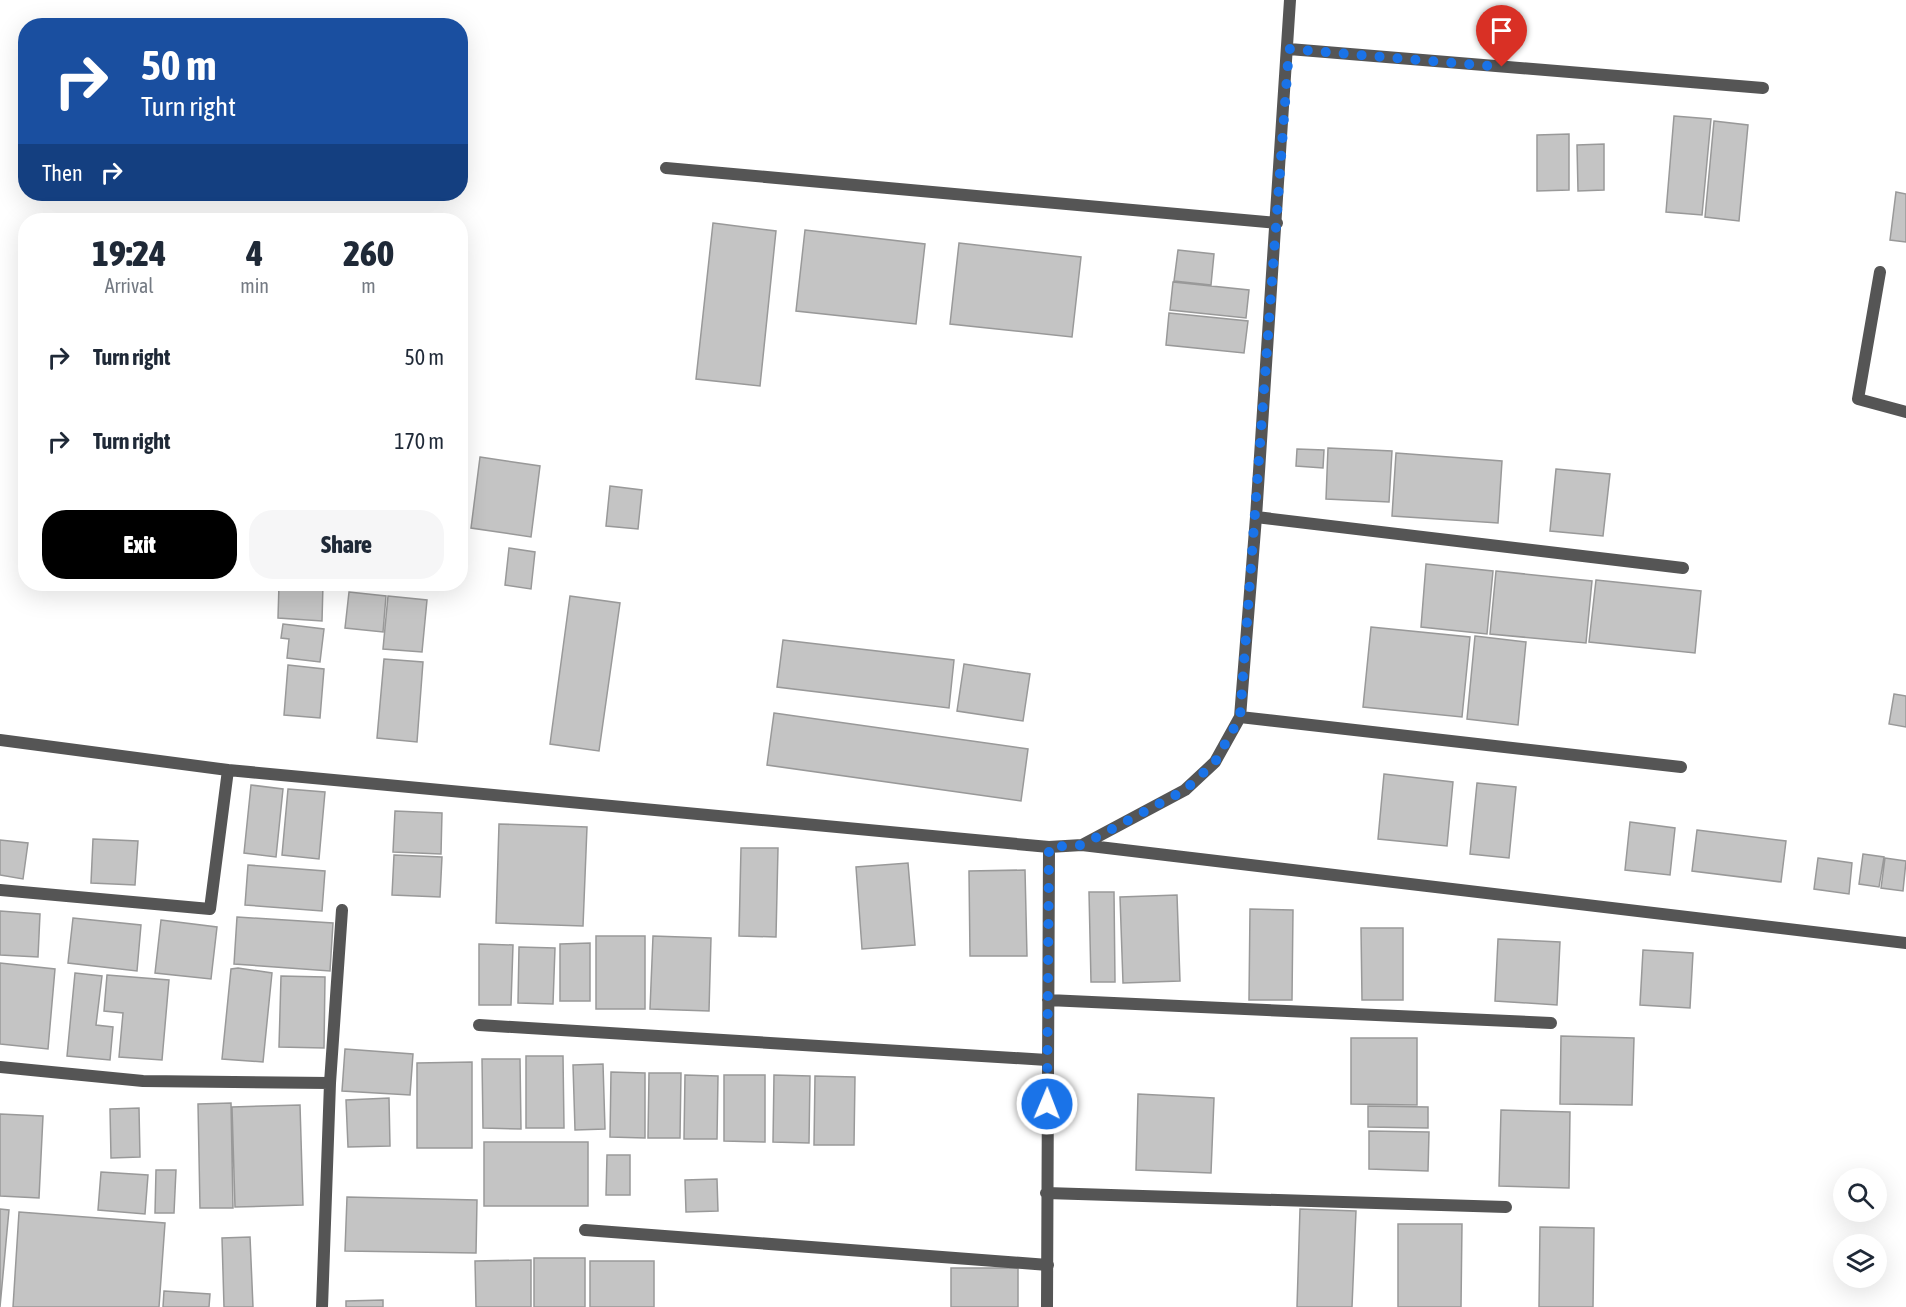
<!DOCTYPE html>
<style>
body{margin:0;font-family:"Asap Condensed",sans-serif;background:#f6f6f7;color:#1f2937;height:100vh;display:flex;flex-direction:column;font-size:22px;white-space:nowrap}
*{box-sizing:border-box;margin:0}
p{font-size:20px;color:#747a83}
.icon{flex:none;width:33px;height:33px;fill:none;stroke:currentColor;stroke-width:2;stroke-linecap:round;stroke-linejoin:round}
.map{position:relative;flex:1;overflow:hidden}
.details{position:absolute;left:18px;top:213px;width:450px;height:378px;display:flex;flex-direction:column;background:#fff;border-radius:24px;box-shadow:0 6px 24px #0002}
.details>*{flex:none}
.guide{position:absolute;left:18px;top:18px;width:450px;height:183px;border-radius:24px;box-shadow:0 6px 24px #0002;background:#1a4fa0;color:#fff;overflow:hidden}
.buttons{position:absolute;left:1833px;top:1168px;display:grid;gap:12px}
.buttons a{display:grid;place-items:center;width:54px;height:54px;border-radius:50%;background:#fff;box-shadow:0 6px 24px #0002;font-size:30px}
.pin{position:absolute;display:grid;place-items:center;width:51px;height:51px;color:#fff;margin:-62px -26px;border-radius:50% 50% 50% 0;rotate:-45deg;box-shadow:0 0 6px #0007}
.pin .icon{rotate:45deg}
.me{position:absolute;width:66px;margin:-33px;rotate:1deg;stroke-linejoin:round;filter:drop-shadow(0 0 4px #0008)}
.turn{display:flex;align-items:center;gap:21px;height:126px;padding:0 24px;font-size:27px}
.turn .icon{width:78px;height:78px;stroke-width:2.5}
.turn b{display:block;font-size:42px;line-height:51px}
.then{display:flex;align-items:center;height:57px;padding:0 24px;background:#0003;gap:12px;font-size:22px}
.eta{display:flex;justify-content:space-evenly;align-items:center;height:102px;text-align:center}
.eta b{font-size:36px;font-weight:800;line-height:42px}
.action{display:flex;gap:12px;margin-top:auto;padding:12px 24px}
.action a{flex:1;height:69px;border-radius:24px;background:#000;color:#fff;font-size:24px;font-weight:800;line-height:69px;text-align:center}
.action a+a{background:#f6f6f7;color:#1f2937}
ul{padding:0;list-style:none}
li{display:flex;align-items:center;gap:18px;height:84px;padding:0 24px}
li div{flex:1}
li b{display:block;font-size:22px}
li em{font-style:normal}
.map>svg:first-child{display:block}
.building{fill:#c4c4c4;stroke:#999;stroke-width:1.5}
.lines{fill:none;stroke-linecap:round;stroke-linejoin:round}
.minor{stroke:#555;stroke-width:12}
.route{stroke:#1a73e8;stroke-width:10;stroke-dasharray:0 18}
</style>
<div class="map">
<svg width="1906" height="1307" viewBox="0 0 1906 1307">
<rect width="100%" height="100%" fill="#fff"/>
<path class="building" d="M1674 116 1711 119 1702 215 1666 212Z
M1714 121 1748 125 1739 221 1705 217Z
M1569 134V190L1537 191V135Z
M1604 144V190L1578 191 1577 145Z
M1896 192 1906 194V242L1890 240Z
M713 223 776 231 760 386 696 379Z
M805 230 925 244 916 324 796 311Z
M959 243 1081 257 1072 337 950 324Z
M1178 250 1214 254 1211 285 1174 281Z
M1173 282 1249 290 1246 318 1170 310Z
M1169 313 1248 321 1244 353 1166 345Z
M1328 448 1392 451 1389 502 1326 499Z
M1297 449 1324 450 1323 468 1296 466Z
M1396 453 1502 461 1498 523 1392 516Z
M480 457 540 466 531 537 471 528Z
M1556 469 1610 474 1603 536 1550 531Z
M610 486 642 490 638 529 606 526Z
M509 548 535 552 531 589 505 585Z
M1426 564 1493 571 1487 634 1421 627Z
M1496 571 1592 581 1586 643 1490 634Z
M1596 580 1701 591 1695 653 1589 642Z
M279 584H323L322 621 278 618Z
M349 592 386 596 383 632 345 628Z
M388 596 427 600 422 652 383 649Z
M570 596 620 603 599 751 550 744Z
M283 624 324 629 320 662 287 658 289 639 281 638Z
M1371 627 1470 637 1462 717 1363 707Z
M1475 636 1526 642 1518 725 1467 719Z
M783 640 954 660 949 708 777 687Z
M384 659 423 662 417 742 377 738Z
M964 664 1030 674 1023 721 957 711Z
M288 665 324 669 320 718 284 715Z
M1894 694 1906 696V727L1889 724Z
M774 713 1028 749 1021 801 767 765Z
M1384 774 1453 782 1447 846 1378 839Z
M1477 783 1516 787 1509 858 1470 854Z
M251 785 283 789 276 857 244 853Z
M288 789 325 792 319 859 282 855Z
M395 811 442 813 441 854 393 852Z
M1630 822 1675 828 1670 875 1625 870Z
M499 824 587 827 583 926 496 923Z
M1697 830 1786 841 1781 882 1692 871Z
M93 839 138 841 135 885 91 883Z
M0 840 28 843 23 879 0 875Z
M741 848H778L776 937 739 936Z
M1863 854 1884 857 1879 887 1859 884Z
M394 855 442 857 440 897 392 895Z
M1818 858 1852 863 1849 894 1814 889Z
M1885 858 1906 861 1903 891 1881 888Z
M908 863 915 945 862 949 856 867Z
M248 865 325 871 322 911 245 905Z
M1025 870 1027 956H970L969 871Z
M1089 892H1114L1115 982H1091Z
M1177 895 1180 981 1123 983 1120 897Z
M1250 909 1293 910 1292 1000H1249Z
M0 911 40 914 38 957 0 955Z
M237 917 333 923 330 971 234 964Z
M73 918 141 925 137 971 68 963Z
M161 920 217 927 211 979 155 973Z
M1361 928H1403V1000H1362Z
M596 936H645V1009H596Z
M653 936 711 938 709 1011 650 1009Z
M1498 939 1560 942 1557 1005 1495 1001Z
M590 943V1001H560V944Z
M479 944 513 945 511 1005H479Z
M519 947 555 948 553 1004 518 1003Z
M1643 950 1693 953 1690 1008 1640 1005Z
M0 963 55 969 48 1049 0 1044Z
M238 968 272 973 263 1062 222 1059 231 969Z
M75 973 102 976 96 1025 113 1027 110 1060 67 1056Z
M107 975 169 980 162 1060 119 1057 123 1013 104 1011Z
M281 976 325 977 324 1048 279 1047Z
M1561 1036 1634 1038 1632 1105 1560 1104Z
M1351 1038H1417V1105L1351 1104Z
M345 1049 413 1054 410 1095 342 1091Z
M526 1056H563L564 1128H526Z
M482 1059H520L521 1129 483 1128Z
M472 1062V1148H417V1063Z
M603 1064 605 1129 575 1130 573 1065Z
M611 1072 645 1073V1138L610 1137Z
M649 1073H681L680 1138H648Z
M685 1075 718 1076 717 1139H684Z
M724 1075H765V1142L724 1141Z
M774 1075 810 1076 809 1143 773 1142Z
M815 1076 855 1077 854 1145H814Z
M1138 1094 1214 1098 1211 1173 1136 1170Z
M389 1098 390 1146 348 1147 346 1100Z
M231 1103 233 1208H200L198 1104Z
M300 1105 303 1205 235 1207 232 1107Z
M1368 1106 1428 1107V1128L1368 1127Z
M139 1108 140 1157 111 1158 110 1109Z
M1501 1110 1570 1112 1569 1188 1499 1186Z
M0 1114 43 1116 39 1198 0 1196Z
M1369 1131 1429 1132 1428 1171 1369 1169Z
M484 1142H588V1206H484Z
M607 1155H630V1195H606Z
M156 1170H176L174 1213H155Z
M101 1172 148 1175 145 1214 98 1210Z
M717 1179 718 1211 686 1212 685 1180Z
M347 1197 477 1200 476 1253 345 1251Z
M0 1209 9 1210 0 1307Z
M1300 1209 1356 1211 1352 1307H1297Z
M19 1212 165 1223 159 1307H13Z
M1398 1224H1462L1461 1307H1398Z
M1540 1227 1594 1228 1593 1307H1539Z
M250 1237 253 1307H224L222 1238Z
M534 1258H585V1307H534Z
M531 1260V1307H476L475 1261Z
M590 1261H654V1307H590Z
M951 1268H1018V1307H951Z
M164 1291 210 1294 209 1307H163Z
M383 1300V1307H346V1301Z"/>
<g class="lines">
<path class="minor" d="M1289 49 1763 88
M666 168 1277 223
M1880 272 1858 399 1906 412
M1256 517 1683 568
M1240 717 1681 767
M0 740 228 770
M1082 845 1906 943
M0 890 210 909 228 770 1049 847
M1048 1000 1551 1023
M479 1025 1047 1060
M0 1067 143 1081 330 1083
M1046 1193 1506 1207
M585 1230 1048 1265
M322 1307 330 1083 342 910
M1047 1307 1049 847 1082 845 1185 790 1215 762 1240 717 1256 517 1290 0"/>
</g>
<g class="lines">
<path class="route" d="M1047 1104 1049 847 1082 845 1185 790 1215 762 1240 717 1289 49 1502 67"/>
</g>
</svg>
<div class="buttons">
<a><svg class="icon" aria-label="search" viewBox="0 0 24 24"><circle cx="10" cy="10" r="6"/><path d="M15 15l6 6"/></svg></a>
<a><svg class="icon" aria-label="layers" viewBox="0 0 24 24"><path d="M12 4l9 5-9 5-9-5zM3 14l9 5 9-5"/></svg></a>
</div>
<div class="pin" style="left:1502px;top:67px;background:#d93025"><svg class="icon" aria-label="arrive" viewBox="0 0 24 24"><path d="M6 21V4h12l-3 4 3 4H6"/></svg></div>
<svg class="me" style="left:1047px;top:1104px" viewBox="-20 -20 40 40"><circle r="17" fill="#1a73e8" stroke="#fff" stroke-width="3"/><path d="M0-11L8 9 0 5-8 9z" fill="#fff"/></svg>
<div class="guide">
<div class="turn"><svg class="icon" aria-label="right" viewBox="0 0 24 24"><path d="M7 20v-9h11M14 6l5 5-5 5"/></svg><div><b>50 m</b>Turn right</div></div>
<div class="then">Then<svg class="icon" aria-label="right" viewBox="0 0 24 24"><path d="M7 20v-9h11M14 6l5 5-5 5"/></svg></div>
</div>
<section class="details">
<div class="eta">
<div><b>19:24</b><p>Arrival</p></div>
<div><b>4</b><p>min</p></div>
<div><b>260</b><p>m</p></div>
</div>
<ul>
<li><svg class="icon" aria-label="right" viewBox="0 0 24 24"><path d="M7 20v-9h11M14 6l5 5-5 5"/></svg><div><b>Turn right</b></div><em>50 m</em></li>
<li><svg class="icon" aria-label="right" viewBox="0 0 24 24"><path d="M7 20v-9h11M14 6l5 5-5 5"/></svg><div><b>Turn right</b></div><em>170 m</em></li>
</ul>
<div class="action"><a>Exit</a><a>Share</a></div>
</section>
</div>
